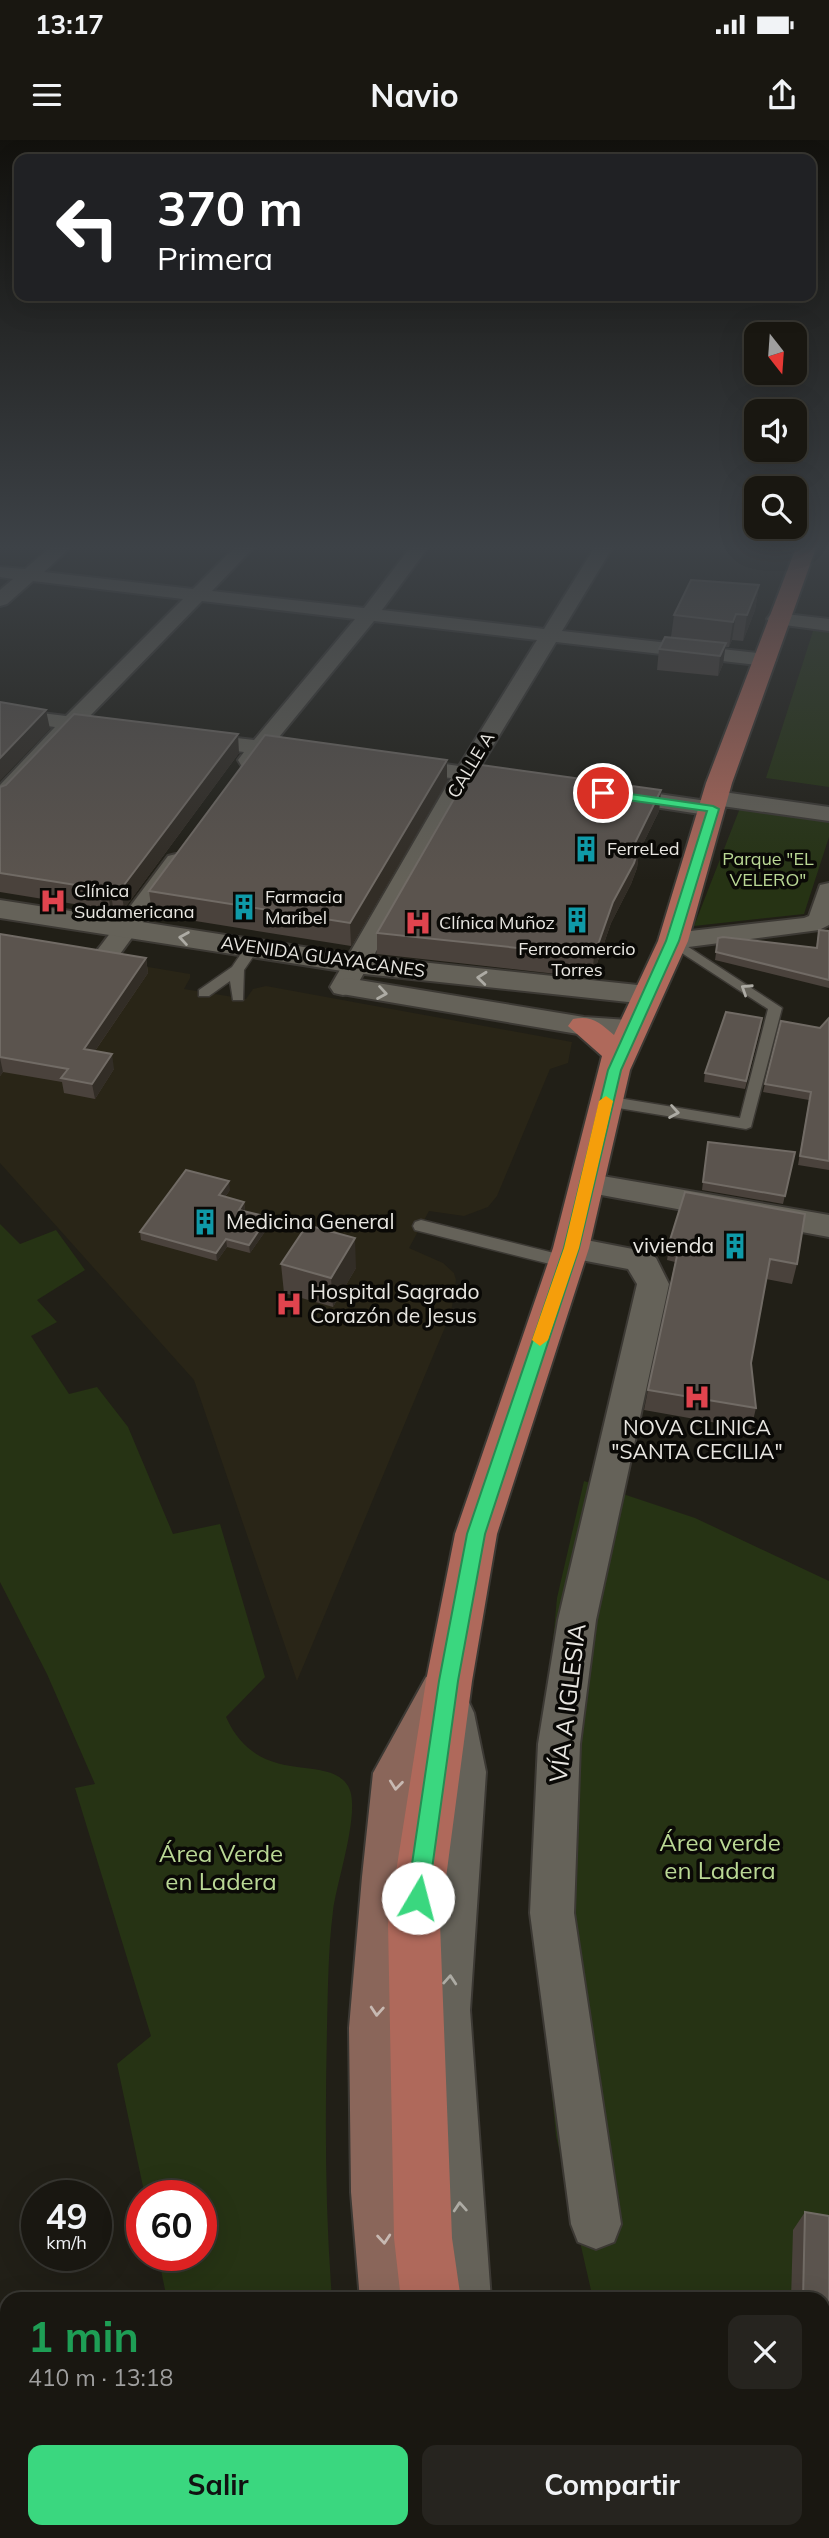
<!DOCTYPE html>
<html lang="es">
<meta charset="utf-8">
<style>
body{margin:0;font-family:Mulish,sans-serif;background:#26241f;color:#f1f3f6;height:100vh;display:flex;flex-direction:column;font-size:26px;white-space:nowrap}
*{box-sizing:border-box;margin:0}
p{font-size:23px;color:#9f9f9f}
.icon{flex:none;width:38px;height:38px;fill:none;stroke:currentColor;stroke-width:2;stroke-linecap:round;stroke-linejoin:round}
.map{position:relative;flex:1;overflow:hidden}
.sheet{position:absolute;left:0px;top:2152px;width:830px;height:247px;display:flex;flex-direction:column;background:#191711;border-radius:21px 21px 0 0;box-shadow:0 7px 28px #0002,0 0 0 2px #373631}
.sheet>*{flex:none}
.banner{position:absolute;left:14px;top:14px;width:802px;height:147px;border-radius:14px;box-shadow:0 7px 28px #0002,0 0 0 2px #373631;background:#202124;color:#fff;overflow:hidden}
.needle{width:46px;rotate:163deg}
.fabs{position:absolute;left:744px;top:182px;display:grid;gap:14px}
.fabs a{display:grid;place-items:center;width:63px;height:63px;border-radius:14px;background:#191711;box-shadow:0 7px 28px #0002,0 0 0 2px #373631;font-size:35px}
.speed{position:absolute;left:21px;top:2040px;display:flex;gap:14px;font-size:35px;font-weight:700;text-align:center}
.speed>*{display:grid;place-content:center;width:91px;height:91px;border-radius:50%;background:#191711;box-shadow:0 7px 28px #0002,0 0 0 2px #373631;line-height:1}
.speed small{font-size:18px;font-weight:400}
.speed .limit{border:10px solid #d22;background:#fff;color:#111}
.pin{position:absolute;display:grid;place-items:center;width:60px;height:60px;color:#fff;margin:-30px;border:4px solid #fff;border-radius:50%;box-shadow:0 2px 7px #0007}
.me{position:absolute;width:77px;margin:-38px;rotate:8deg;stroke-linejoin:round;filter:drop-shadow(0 0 5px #0008)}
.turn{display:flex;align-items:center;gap:24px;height:147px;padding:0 28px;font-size:32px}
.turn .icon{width:91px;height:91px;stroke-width:2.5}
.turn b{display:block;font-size:49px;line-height:60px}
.round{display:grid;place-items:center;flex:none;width:74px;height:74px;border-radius:14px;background:#26241f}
.summary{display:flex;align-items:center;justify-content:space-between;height:119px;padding:0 28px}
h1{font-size:42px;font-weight:700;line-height:52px;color:#1e9e55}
.primary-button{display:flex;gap:14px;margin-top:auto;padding:14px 28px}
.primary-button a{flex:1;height:80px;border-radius:14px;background:#3ad77f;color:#111;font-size:28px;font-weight:700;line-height:80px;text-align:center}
.primary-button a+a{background:#26241f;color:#f1f3f6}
.status{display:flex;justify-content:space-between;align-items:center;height:49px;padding:0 35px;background:#191711;direction:ltr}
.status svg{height:19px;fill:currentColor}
header{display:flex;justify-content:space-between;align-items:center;height:91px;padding:0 28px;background:#191711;font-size:32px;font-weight:700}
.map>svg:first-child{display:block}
.built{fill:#292517}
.green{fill:#263314}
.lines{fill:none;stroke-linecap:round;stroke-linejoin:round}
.service-casing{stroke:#3c3934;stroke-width:3}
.minor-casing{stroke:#3c3934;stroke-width:4}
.tertiary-casing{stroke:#3c3934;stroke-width:4}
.secondary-casing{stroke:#3c3934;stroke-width:4}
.primary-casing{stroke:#3c3934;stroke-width:4}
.service{fill:#656259;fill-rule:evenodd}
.minor{fill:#656259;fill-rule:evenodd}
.tertiary{fill:#656259;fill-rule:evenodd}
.secondary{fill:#8a665a;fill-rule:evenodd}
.primary{fill:#af695b;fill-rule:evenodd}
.wall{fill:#4a423c}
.shaded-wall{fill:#322d26}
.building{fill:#5b544e;stroke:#716b65;stroke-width:2}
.oneway{stroke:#adaba4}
.oneway2{stroke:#c7b9b2}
.route{fill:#3ad77f;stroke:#268c53;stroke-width:2}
.slow{fill:#f59e0b}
.labels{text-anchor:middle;stroke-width:7;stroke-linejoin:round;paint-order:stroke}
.far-street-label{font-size:18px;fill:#e8e6e1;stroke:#0a0906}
.far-poi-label{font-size:18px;fill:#e8e6e1;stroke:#0a0906;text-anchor:start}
.far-park-label{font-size:18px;fill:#bad895;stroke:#0a0906}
.poi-label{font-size:21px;fill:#e8e6e1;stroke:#0a0906;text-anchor:start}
.near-street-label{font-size:24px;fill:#e8e6e1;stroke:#0a0906}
.near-park-label{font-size:24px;fill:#bad895;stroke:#0a0906}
</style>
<div class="status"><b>13:17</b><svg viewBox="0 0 49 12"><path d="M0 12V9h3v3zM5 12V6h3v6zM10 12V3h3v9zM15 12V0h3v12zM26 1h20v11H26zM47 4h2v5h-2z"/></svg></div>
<header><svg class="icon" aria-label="menu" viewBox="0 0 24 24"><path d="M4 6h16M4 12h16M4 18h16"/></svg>Navio<svg class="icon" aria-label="share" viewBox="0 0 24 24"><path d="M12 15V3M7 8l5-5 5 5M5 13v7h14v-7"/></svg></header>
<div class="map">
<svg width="829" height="2398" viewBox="0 0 829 2398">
<rect width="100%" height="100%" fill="#211f17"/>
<path class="built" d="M0 802 184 833 190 834V838L184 849 246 859 253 849 266 846 572 902 568 923 550 929 497 1056 488 1067 464 1076 429 1071 409 1108 443 1123 454 1133 456 1140 451 1173 297 1541 194 1240 0 1023Z"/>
<path class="green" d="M814 488 829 491V647L766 638Z
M740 668 829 682V697L804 774 694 786Z
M0 1084 20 1104 56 1090 85 1130 37 1160 57 1182 31 1196 69 1254 97 1247 128 1287 173 1394 220 1384 265 1537 226 1577C259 1650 327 1612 348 1646 362 1669 336 1743 333 1771 328 1810 328 1850 327 1888 325 1979 325 2069 332 2159H167L158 2116H201V2056H145L117 1924 151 1896 75 1648 95 1644 47 1534 0 1442Z
M584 1341 695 1378 829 1441V2398H643L642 2392H822V2160L593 2159 556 1996 542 1855 549 1544 557 1458Z
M144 2392H353L354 2398H145Z"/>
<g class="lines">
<g class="service-casing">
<path id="service" d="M673 797 782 868 751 987 746 989 606 966 598 961 606 956 740 978 768 869 668 804V798Z
M252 804 259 808 244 830 243 860H233L230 841 209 856H199V850L232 827 247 805Z
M421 1080 566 1116 574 1122 566 1128 415 1090 413 1086 415 1082Z"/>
</g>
<g class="minor-casing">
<path id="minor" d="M53 405H73L44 432 193 449 237 405H256L212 451 364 468 412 405H430L382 470 544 489 596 405H614L562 491 766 514 773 516 776 520 773 524 766 526 556 502 479 629 519 635 522 640 519 645 511 647 472 641 356 847 352 853 343 855 334 853 330 847 451 638 402 632 394 630 391 625 394 620 402 618 459 626 537 500 374 481 275 602 308 607 311 612 308 617 300 619 265 614C258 624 254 628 241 625L238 620 244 612 193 605 185 604 182 599 185 594 193 593 254 600 355 479 202 461 87 579 117 583 120 588 117 593 109 594 76 590 8 663 0 665V645L55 587 0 580V568L66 576 183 459 33 441 7 464 0 466V450L13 439 0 437V427L25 429Z
M780 405H814L815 407 806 412 783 409Z
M777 473 829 479V491L770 483 767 479 770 475Z
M617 648 707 661 705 658 708 653 716 651 829 667V681L722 666 724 669 721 674 713 676 609 660 606 655 609 650Z
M176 714 184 716 188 721 120 814 111 817 102 814 98 809 102 804 168 716Z
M829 743V785L819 790 673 809 664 806 660 801 664 796 673 793 804 778 809 776 820 745Z
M585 1033 829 1075V1097L574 1050 570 1043 574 1036Z
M571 1097 648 1112 656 1118 669 1144 596 1480 580 1604 574 1773 621 2084 614 2102 596 2109 578 2102 571 2084 530 1773 538 1604 558 1480 637 1144 628 1129 560 1116 555 1108 560 1100Z
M454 1555 468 1560 474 1573 486 1632 470 1870 491 2160H439L424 1870 444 1632 434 1573 440 1560Z
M476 2392H532L533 2398H477Z"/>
</g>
<g class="tertiary-casing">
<path id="tertiary" d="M0 760 355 815 647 846 658 848 662 855 658 862 647 864 355 833 0 778Z
M347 838 584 877 643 881 648 888 643 895 632 897 584 895 336 853 332 847 336 841Z"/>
</g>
<g class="secondary-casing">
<path id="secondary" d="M442 1531 458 1537 465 1552 421 1636 412 1737 403 1888 409 2052 420 2160H360L351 2052 349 1888 362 1737 373 1633 426 1537Z
M381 2392H447L448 2398H382Z"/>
</g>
<g class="primary-casing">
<path id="primary" d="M797 405H817L732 643 688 801 630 930 589 1108 497 1394 472 1541 440 1783 452 2098 461 2160H401L394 2098 388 1783 426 1541 455 1394 553 1108 602 916 568 886 573 879C592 875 600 883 614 895L658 801 706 643Z
M429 2392H495L496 2398H430Z"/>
</g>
<use href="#service" class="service"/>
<use href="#minor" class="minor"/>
<use href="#tertiary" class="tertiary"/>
<use href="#secondary" class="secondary"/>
<use href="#primary" class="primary"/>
</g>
<path class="wall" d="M759 445 755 470 743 501 732 500 729 507H725L723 524 718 536 657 530 659 509 671 497 674 475Z
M239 613 124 769 113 767 111 770 0 752V647Z
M447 620V641L351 806 152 774 149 751Z
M661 650 659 671 639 712 637 728 631 744 611 783 592 838 377 814V793Z
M819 790 829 791V848L715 820 718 798 816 808Z
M0 794 146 818 148 833 95 911 114 929 95 959 64 953 62 942 3 932 0 936Z
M829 878V1030L798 1025 809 960 763 952 765 944Z
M761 886 745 949 704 942 705 933Z
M708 1002 795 1012 783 1064 702 1050Z
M230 1050 225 1057 244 1062 245 1071 269 1086 250 1113 227 1107 217 1121 141 1100 140 1092Z
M670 1100 797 1124 792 1144 766 1139 751 1223 756 1268 751 1289 644 1270 648 1250 675 1122 667 1120Z
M281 1124 356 1128 333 1167 284 1153Z
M805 2072 829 2076V2398H715L716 2392H822V2160H791L793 2090Z"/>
<path class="shaded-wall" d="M759 445 755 470 743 501 747 475Z
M736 474 732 500 729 507 733 482Z
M726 503 723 524 718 536 720 516Z
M46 570 50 589 0 641V618Z
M238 594 239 613 124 769 121 749Z
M447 620V641L351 806 350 783Z
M661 650 659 671 639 712 637 728 631 744 611 783 592 838 594 816 633 707Z
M110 747 113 767 111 770 107 750Z
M146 818 148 833 86 924 84 909Z
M112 914 114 929 95 959 92 944Z
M0 918 3 932 0 936Z
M229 1041 230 1050 220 1063 219 1055Z
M244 1062 245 1070 240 1078 239 1070Z
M268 1077 269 1086 250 1113 249 1105Z
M355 1098 356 1128 333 1167 331 1138Z
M226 1099 227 1107 217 1121 216 1113Z"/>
<path class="building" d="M691 440 759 445 747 475 736 474 733 482 674 475Z
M665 497 726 503 720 516 659 509Z
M0 562 46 570 0 618Z
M74 574 238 594 121 749 110 747 107 750 0 733V647L6 645Z
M265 595 447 620 350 783 149 751Z
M474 624 661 650 633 707H639L634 723 613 762 594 816 377 793Z
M819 790 829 791V840L716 812 718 798 723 797 817 808Z
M0 794 146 818 84 909 112 914 92 944 61 938 68 929 0 917Z
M726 872 762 878 746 941 705 933Z
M829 878V1021L800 1016 811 952 765 944 781 881 820 888Z
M708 1002 795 1012 785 1056 703 1042Z
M186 1030 229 1041 219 1055 244 1062 239 1070 268 1077 249 1105 226 1099 216 1113 140 1092Z
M685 1052 805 1074 797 1124 770 1119 751 1223 756 1268 648 1250 680 1102 670 1100Z
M307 1085 355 1098 331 1138 281 1124Z
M805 2072 829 2076V2398H724L725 2392H822V2160H803Z"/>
<defs><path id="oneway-chevron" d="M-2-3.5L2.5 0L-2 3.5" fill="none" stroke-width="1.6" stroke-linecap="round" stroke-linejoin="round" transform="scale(1.75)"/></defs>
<g class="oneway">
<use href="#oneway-chevron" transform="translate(184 798) rotate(-171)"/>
<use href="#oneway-chevron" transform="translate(482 838) rotate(-174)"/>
<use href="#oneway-chevron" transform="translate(746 849) rotate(-147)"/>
<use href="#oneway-chevron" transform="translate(382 853) rotate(9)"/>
<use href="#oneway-chevron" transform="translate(674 972) rotate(9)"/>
<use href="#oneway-chevron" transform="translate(450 1840) rotate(-86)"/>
<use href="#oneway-chevron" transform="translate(460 2067) rotate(-94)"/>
</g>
<g class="oneway2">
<use href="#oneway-chevron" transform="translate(396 1645) rotate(96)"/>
<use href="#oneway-chevron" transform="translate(377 1871) rotate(94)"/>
<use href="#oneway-chevron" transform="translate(384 2099) rotate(85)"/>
</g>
<linearGradient id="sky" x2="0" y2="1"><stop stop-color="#12110d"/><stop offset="0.55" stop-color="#3d4247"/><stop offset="1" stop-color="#3d4247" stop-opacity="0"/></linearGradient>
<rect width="829" height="741" fill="url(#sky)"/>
<path class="route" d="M603 650 713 666 719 669 679 801 621 930 579 1108 485 1394 458 1541 428 1758 425 1766 418 1769 410 1766 407 1758 439 1541 467 1394 564 1108 608 930 666 801 707 671 599 656 597 653Z"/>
<path class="slow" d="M606 956 613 961 579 1108 548 1200 540 1206 532 1200 564 1108 599 961Z"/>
<defs>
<g id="building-bare" transform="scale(2.1)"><path d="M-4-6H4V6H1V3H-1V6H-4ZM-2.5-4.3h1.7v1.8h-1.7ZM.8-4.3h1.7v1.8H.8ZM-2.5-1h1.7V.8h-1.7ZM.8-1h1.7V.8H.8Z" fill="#0f9aa8" stroke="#0a0906" stroke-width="2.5" paint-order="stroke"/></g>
<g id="hospital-bare" transform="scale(2.1)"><path d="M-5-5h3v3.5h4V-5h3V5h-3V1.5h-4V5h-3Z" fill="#e0444e" stroke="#0a0906" stroke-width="2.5" paint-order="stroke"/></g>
</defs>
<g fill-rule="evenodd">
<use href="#building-bare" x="586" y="709"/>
<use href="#hospital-bare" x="53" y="761"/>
<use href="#building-bare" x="244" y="767"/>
<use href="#building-bare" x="577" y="780"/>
<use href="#hospital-bare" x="418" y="783"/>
<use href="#building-bare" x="205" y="1082"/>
<use href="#building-bare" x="735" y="1106"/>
<use href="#hospital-bare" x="289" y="1164"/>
<use href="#hospital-bare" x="697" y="1257"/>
</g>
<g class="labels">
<g class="far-street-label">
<text transform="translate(471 625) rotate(-59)" y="6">CALLE A</text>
<text transform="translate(323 817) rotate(8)" y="6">AVENIDA GUAYACANES</text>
</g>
<g class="far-poi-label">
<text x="607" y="715">FerreLed</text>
<text x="74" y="757">Clínica<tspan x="74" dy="21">Sudamericana</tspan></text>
<text x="265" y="763">Farmacia<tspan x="265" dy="21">Maribel</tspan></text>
<text x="439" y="789">Clínica Muñoz</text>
<text x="577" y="815" text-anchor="middle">Ferrocomercio<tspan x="577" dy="21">Torres</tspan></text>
</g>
<g class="far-park-label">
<text x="768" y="725">Parque "EL<tspan x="768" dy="21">VELERO"</tspan></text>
</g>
<g class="poi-label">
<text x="226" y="1089">Medicina General</text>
<text x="714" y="1113" text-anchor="end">vivienda</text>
<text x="310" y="1159">Hospital Sagrado<tspan x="310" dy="24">Corazón de Jesus</tspan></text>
<text x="697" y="1295" text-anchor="middle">NOVA CLINICA<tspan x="697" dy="24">"SANTA CECILIA"</tspan></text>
</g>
<g class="near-street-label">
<text transform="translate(568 1563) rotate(-83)" y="8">VÍA A IGLESIA</text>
</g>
<g class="near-park-label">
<text x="720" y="1711">Área verde<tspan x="720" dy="28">en Ladera</tspan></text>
<text x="221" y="1722">Área Verde<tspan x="221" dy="28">en Ladera</tspan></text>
</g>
</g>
</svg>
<div class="fabs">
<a><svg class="needle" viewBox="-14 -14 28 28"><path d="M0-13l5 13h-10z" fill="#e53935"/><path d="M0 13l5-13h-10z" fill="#9f9f9f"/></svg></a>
<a><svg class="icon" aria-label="sound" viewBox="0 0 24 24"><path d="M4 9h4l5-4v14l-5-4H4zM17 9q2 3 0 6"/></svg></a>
<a><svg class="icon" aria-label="search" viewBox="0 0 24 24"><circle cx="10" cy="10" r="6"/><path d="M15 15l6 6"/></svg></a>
</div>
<div class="speed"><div>49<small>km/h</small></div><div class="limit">60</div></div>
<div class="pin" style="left:603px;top:653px;background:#d93025"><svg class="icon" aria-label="arrive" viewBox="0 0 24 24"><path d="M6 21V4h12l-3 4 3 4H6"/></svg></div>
<svg class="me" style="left:418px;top:1758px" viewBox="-20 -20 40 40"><circle r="19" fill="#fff"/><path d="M0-13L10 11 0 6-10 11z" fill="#3ad77f"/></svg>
<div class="banner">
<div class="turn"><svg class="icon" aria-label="left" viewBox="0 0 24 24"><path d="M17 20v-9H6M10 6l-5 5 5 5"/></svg><div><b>370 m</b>Primera</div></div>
</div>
<section class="sheet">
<div class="summary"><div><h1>1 min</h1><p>410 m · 13:18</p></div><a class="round"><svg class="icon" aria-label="close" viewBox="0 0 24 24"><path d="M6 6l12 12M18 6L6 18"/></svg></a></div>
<div class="primary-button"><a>Salir</a><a>Compartir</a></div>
</section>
</div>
